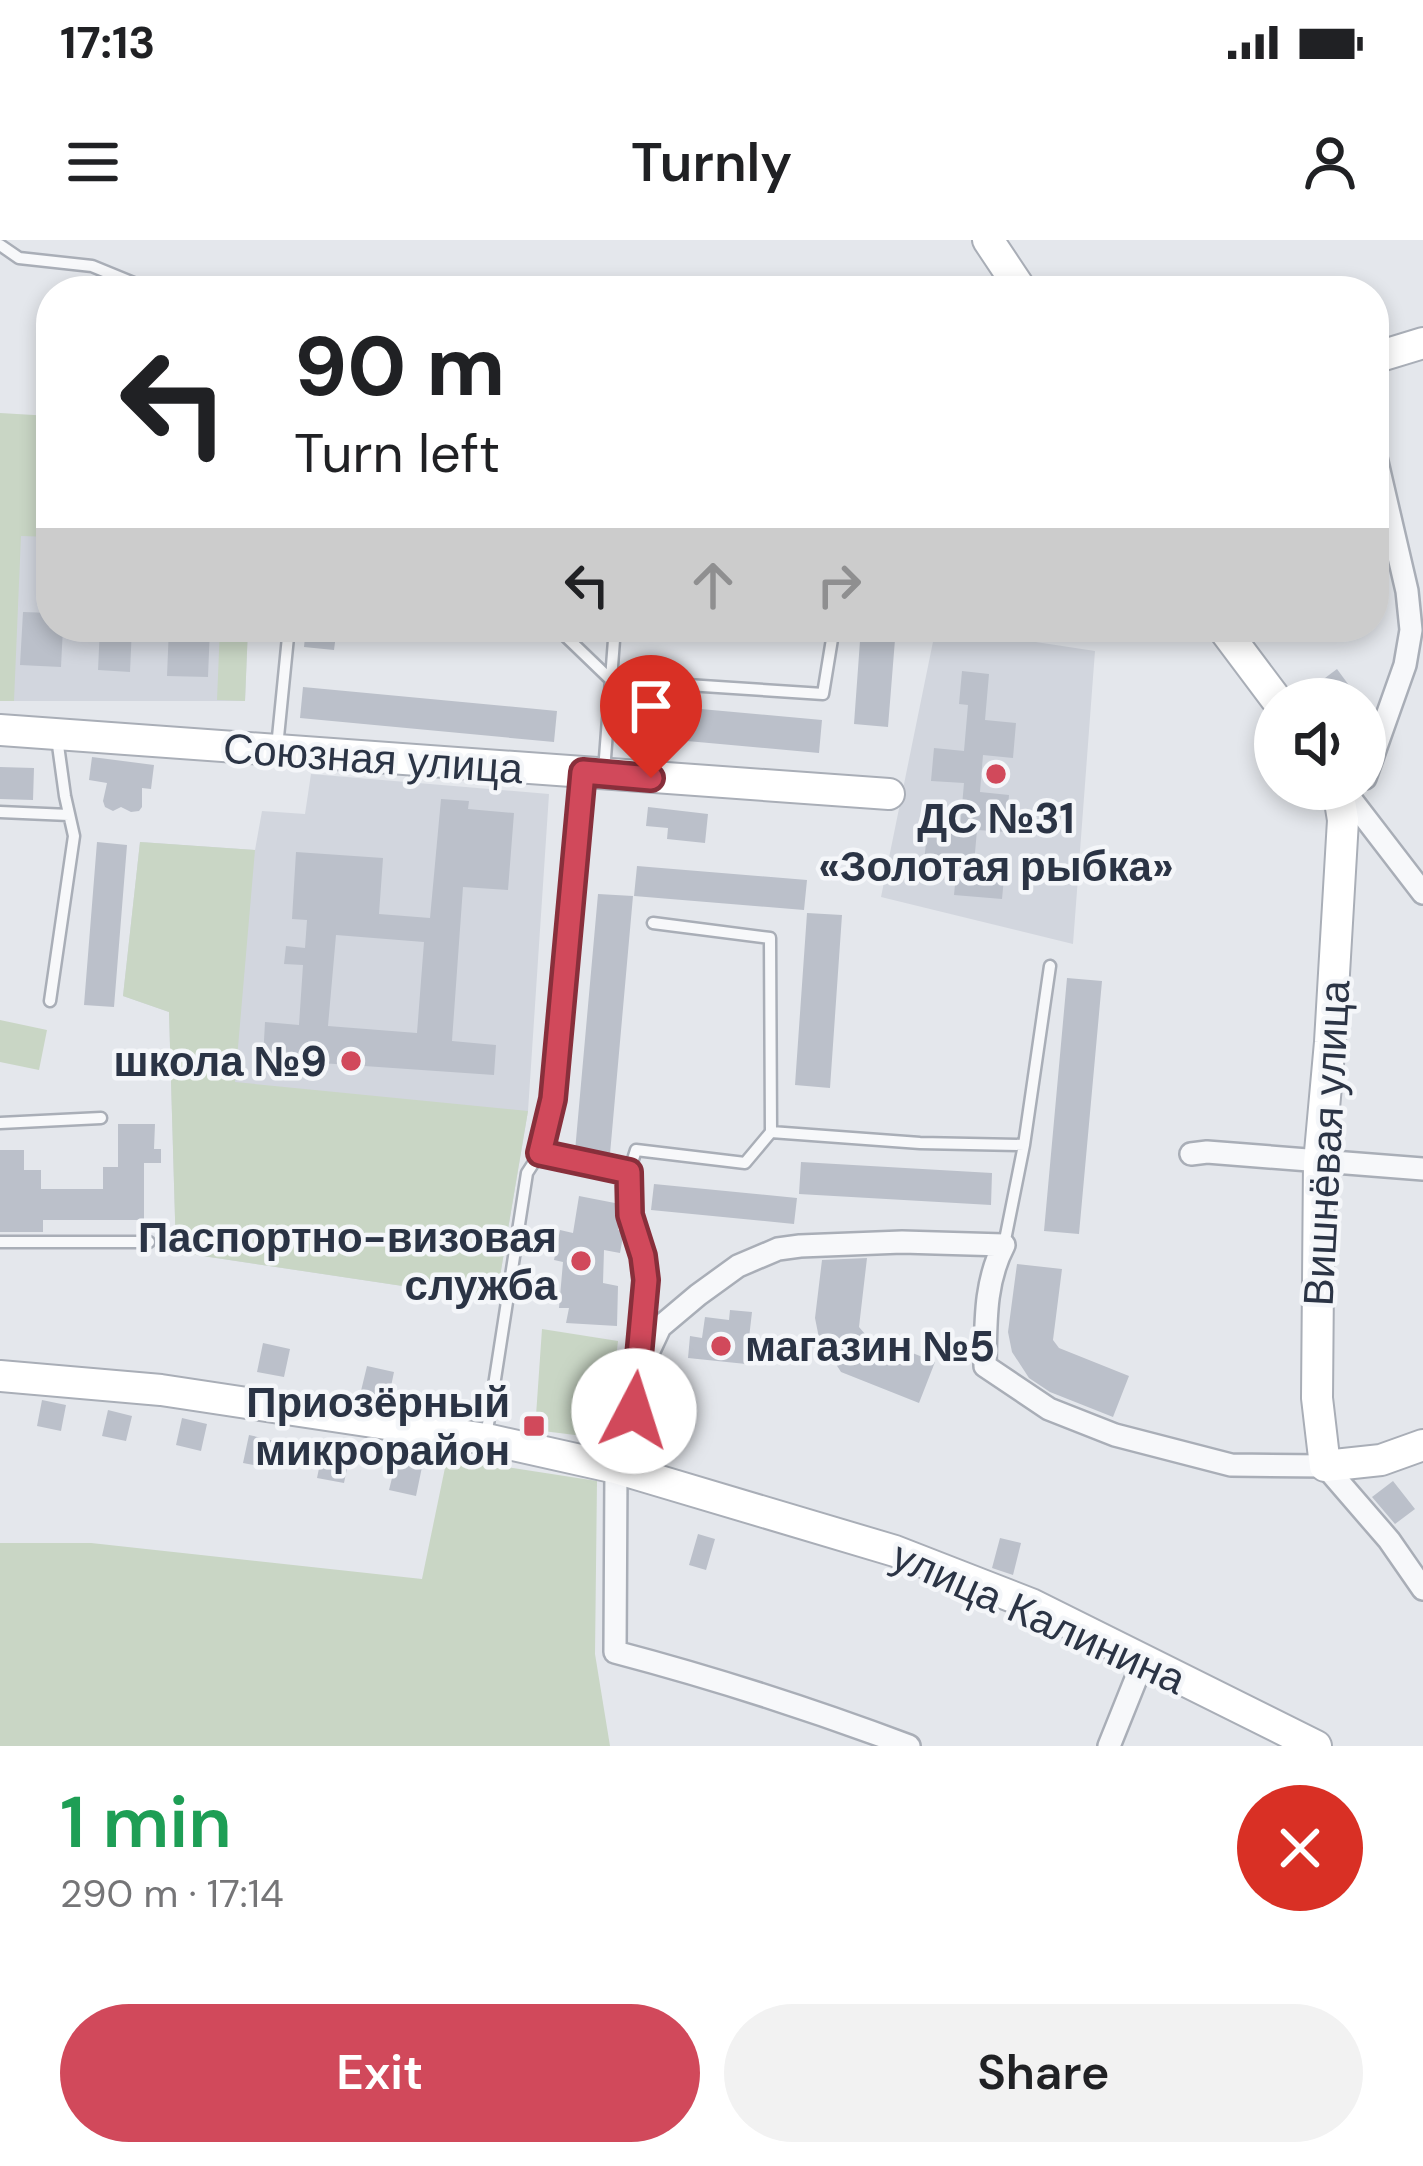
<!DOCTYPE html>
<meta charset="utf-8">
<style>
body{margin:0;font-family:"DM Sans",sans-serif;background:#f2f2f2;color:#202124;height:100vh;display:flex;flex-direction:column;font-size:45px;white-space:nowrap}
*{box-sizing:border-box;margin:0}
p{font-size:39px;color:#757577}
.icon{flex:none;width:66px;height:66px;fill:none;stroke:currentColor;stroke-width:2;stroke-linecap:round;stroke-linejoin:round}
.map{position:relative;height:1506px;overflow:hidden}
.details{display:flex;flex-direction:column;background:#fff;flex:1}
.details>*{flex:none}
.banner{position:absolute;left:36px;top:36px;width:1353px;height:366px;border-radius:48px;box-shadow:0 6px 18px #0003;background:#fff;color:#202124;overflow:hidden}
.tools{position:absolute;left:1254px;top:438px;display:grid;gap:24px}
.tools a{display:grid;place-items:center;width:132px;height:132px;border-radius:50%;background:#fff;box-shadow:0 6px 18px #0003;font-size:60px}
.pin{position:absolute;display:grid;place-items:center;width:102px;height:102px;color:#fff;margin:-123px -51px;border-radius:50% 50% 50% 0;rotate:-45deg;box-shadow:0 0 12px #0007}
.pin .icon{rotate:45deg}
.me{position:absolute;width:132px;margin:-66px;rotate:5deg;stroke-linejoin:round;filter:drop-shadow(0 0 9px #0008)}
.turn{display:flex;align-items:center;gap:42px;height:252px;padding:0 60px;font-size:54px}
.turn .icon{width:156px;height:156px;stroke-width:2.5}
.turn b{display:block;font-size:84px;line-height:102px}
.lanes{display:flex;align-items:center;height:114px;padding:0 60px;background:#0003;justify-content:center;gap:60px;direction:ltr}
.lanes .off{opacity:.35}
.round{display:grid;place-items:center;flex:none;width:126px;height:126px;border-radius:63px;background:#f2f2f2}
.head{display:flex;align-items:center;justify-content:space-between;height:204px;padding:0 60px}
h1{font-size:72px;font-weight:600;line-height:90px;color:#1e9e55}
.button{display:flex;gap:24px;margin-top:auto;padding:24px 60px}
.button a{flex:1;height:138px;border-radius:72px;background:#d1495b;color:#fff;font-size:48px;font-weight:600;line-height:138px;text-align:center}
.button a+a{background:#f2f2f2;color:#202124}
.status{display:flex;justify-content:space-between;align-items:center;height:84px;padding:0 60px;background:#fff;direction:ltr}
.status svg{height:33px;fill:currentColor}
header{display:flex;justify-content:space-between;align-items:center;height:156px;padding:0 60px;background:#fff;font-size:54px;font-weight:600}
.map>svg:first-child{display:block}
.built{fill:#d2d6de}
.green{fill:#c9d6c5}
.building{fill:#bbc0ca;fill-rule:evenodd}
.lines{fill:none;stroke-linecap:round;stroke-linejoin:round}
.lane-casing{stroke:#a9aeb7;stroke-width:15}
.street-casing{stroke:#a9aeb7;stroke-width:26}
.secondary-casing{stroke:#a9aeb7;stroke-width:34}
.lane{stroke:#f7f8fa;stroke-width:10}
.street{stroke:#f7f8fa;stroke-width:21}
.secondary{stroke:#fff;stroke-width:30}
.route-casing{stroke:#882f3b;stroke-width:30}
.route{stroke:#d1495b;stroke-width:21}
.poi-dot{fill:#d1495b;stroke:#f4f6f9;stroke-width:4.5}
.labels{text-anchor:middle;stroke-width:9;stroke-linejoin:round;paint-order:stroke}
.street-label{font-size:42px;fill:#2b3445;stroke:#f4f6f9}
.poi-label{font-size:42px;font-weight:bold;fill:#2b3445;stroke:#f4f6f9;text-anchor:end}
</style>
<div class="status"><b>17:13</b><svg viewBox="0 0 49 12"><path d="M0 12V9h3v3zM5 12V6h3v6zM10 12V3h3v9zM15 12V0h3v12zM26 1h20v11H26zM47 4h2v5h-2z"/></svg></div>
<header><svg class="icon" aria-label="menu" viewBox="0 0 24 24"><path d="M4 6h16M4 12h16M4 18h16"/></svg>Turnly<svg class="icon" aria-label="person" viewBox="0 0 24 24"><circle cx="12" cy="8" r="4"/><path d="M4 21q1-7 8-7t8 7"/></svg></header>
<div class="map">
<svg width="1423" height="1506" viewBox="0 0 1423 1506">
<rect width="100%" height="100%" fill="#e4e7ec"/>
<path class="built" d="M0 241 51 242V387H248L245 461H0Z
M936 387 1095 411 1073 704 881 657Z
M311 534 549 554 528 871 496 1060 176 1012 169 772 123 756 140 602 255 610 262 571 305 574Z"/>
<path class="green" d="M0 173 51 176V297L21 296 14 461H0Z
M220 387H248L245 461 217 460Z
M140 602 255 610 235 842 528 871 496 1060 176 1012 169 772 123 756Z
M0 780 47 790 39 830 0 822Z
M542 1089 618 1101 607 1199 535 1190Z
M447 1218 597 1241 595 1414 610 1506H0V1303H91L422 1339Z"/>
<path class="building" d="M23 372 51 373V387H63L61 427 20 425Z
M100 387H132L130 432 98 430Z
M169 387H210L208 437 167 436Z
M306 387H337L334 410 304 407Z
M861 387H896L888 487 854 484Z
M1337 429 1359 459H1297Z
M962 431 989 434 985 480 1016 483 1013 518 983 515 980 552 1009 555 1006 592 977 590 974 624 1005 627 1002 659 954 655 957 624 924 621 928 586 960 589 964 543 931 541 934 508 964 511 968 465 959 464Z
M303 447 557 471 554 502 300 478Z
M635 463 822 480 819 513 632 496Z
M92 517 154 525 151 549 142 548V567L139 571 131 572 121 567 113 571 105 567 103 561 107 543 89 540Z
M0 527 34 528 33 560 0 559Z
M441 559 469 561 468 569 514 573 508 650 463 647 452 801 496 805 494 835 263 819 265 782 299 785 303 725 284 724 286 706 305 708 307 680 292 679 296 612 383 618 379 674 430 678ZM336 695 424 702 417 793 328 786Z
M648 567 708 574 705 603 667 599 668 588 646 586Z
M97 602 127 605 114 767 84 765Z
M637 626 807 640 804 670 634 656Z
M598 654 633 656 610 914 575 911Z
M807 673 842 675 830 848 795 845Z
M1067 738 1102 741 1079 994 1044 991Z
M118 884H155L154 909H161V923H144V980H43V992H0V910H24V930H41V949H103V927H118Z
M801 922 992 933 991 965 799 954Z
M654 944 797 958 794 984 651 970Z
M579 956 620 964 618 990 624 991 620 1013 604 1010 603 1043 618 1046 617 1086 566 1083 569 1068H559L563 1022 554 1020 560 990 573 993Z
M867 1018 859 1087 865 1094 935 1122 919 1163 841 1132 819 1098 815 1078 822 1020Z
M1017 1024 1062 1029 1053 1100 1059 1108 1129 1136 1113 1177 1050 1152 1029 1138 1012 1112 1008 1092Z
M730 1070 752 1072 746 1124 688 1118 690 1096 702 1098 705 1077 729 1080Z
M263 1103 290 1109 284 1137 257 1132Z
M367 1126 394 1132 388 1161 360 1155Z
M658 1130 672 1131 668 1176 649 1174Z
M42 1160 66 1165 61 1191 37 1186Z
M108 1170 132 1176 126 1201 102 1196Z
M182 1178 207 1184 201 1211 176 1205Z
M249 1195 275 1201 269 1228 243 1223Z
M323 1209 350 1214 344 1243 317 1238Z
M396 1222 422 1227 416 1256 389 1250Z
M1393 1241 1415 1269 1395 1284 1372 1257Z
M698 1294 715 1299 706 1330 689 1325Z
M1000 1298 1021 1303 1013 1335 992 1328Z"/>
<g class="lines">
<g class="lane-casing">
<path id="lane" d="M0 5 19 18 92 26 153 51
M45 114H51
M556 387 611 440 823 454 834 387
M277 507 289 387
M604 531 615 387
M0 572 69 575
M653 683 770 698 771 892
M50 761 74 596 65 556 57 498
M0 883 101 878
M540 913 629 932
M0 1002H149
M1004 1005 1024 905 1050 726
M638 1118 646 1040 643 1016 630 975 629 932 636 910 745 923 771 892 920 903 1024 905
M486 1197 527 933 540 913 553 859 583 536"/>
</g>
<g class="street-casing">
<path id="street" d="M1365 538 1405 425 1411 390 1407 351 1374 209
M1343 549 1423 653
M1191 914 1207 912 1423 929
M909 1506C813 1470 714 1438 615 1412L616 1228 634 1171 646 1117 660 1087 698 1055 738 1026 778 1009 800 1006 902 1002 1004 1005C984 1043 986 1084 985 1126L1049 1169 1115 1195 1231 1225 1325 1226 1389 1300 1423 1349
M1109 1506 1144 1419"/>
</g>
<g class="secondary-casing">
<path id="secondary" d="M988 0 1022 51
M1374 118 1423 103
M1222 387 1276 459
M0 490 889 554
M1338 549 1343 580 1330 802 1319 923 1317 1158 1325 1226 1381 1220 1423 1205
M0 1136 161 1150 486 1199 616 1228 895 1311 1031 1364 1316 1506"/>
</g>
<use href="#lane" class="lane"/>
<use href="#street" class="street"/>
<use href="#secondary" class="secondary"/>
</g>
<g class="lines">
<g class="route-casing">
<path id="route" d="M634 1171 646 1040 643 1016 630 975 629 932 540 913 553 859 583 532 651 538"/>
</g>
<use href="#route" class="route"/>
</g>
<g class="poi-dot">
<circle cx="996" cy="534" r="12"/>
<circle cx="351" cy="821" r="12"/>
<circle cx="581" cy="1021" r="12"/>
<circle cx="721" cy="1106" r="12"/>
<rect x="522" y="1174" width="24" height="24" rx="6"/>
</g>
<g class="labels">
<g class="street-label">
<text transform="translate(373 518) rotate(4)" y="15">Союзная улица</text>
<text transform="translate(1326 903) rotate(-87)" y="15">Вишнёвая улица</text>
<text transform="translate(1039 1377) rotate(24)" y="15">улица Калинина</text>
</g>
<g class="poi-label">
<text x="996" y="593" text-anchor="middle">ДС №31<tspan x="996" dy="48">«Золотая рыбка»</tspan></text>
<text x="327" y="836">школа №9</text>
<text x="557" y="1012">Паспортно-визовая<tspan x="557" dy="48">служба</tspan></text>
<text x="745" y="1121" text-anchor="start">магазин №5</text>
<text x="510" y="1177">Приозёрный<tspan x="510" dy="48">микрорайон</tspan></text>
</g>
</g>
</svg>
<div class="tools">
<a><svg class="icon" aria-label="sound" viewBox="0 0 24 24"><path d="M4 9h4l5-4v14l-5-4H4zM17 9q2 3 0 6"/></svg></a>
</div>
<div class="pin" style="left:651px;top:538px;background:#d93025"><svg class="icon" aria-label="arrive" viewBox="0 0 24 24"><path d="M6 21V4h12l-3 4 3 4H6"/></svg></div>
<svg class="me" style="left:634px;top:1171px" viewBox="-20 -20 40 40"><circle r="19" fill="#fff"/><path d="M0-13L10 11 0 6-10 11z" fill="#d1495b"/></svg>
<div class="banner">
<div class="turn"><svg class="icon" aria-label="left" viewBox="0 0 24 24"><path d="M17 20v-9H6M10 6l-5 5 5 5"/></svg><div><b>90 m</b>Turn left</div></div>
<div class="lanes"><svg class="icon" aria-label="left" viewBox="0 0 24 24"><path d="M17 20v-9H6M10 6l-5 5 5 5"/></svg><svg class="icon off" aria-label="ahead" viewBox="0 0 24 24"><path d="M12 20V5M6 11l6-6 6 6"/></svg><svg class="icon off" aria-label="right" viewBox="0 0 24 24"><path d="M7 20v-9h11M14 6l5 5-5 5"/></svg></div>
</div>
</div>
<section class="details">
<div class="head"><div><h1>1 min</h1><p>290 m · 17:14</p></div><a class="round" style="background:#d93025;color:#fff"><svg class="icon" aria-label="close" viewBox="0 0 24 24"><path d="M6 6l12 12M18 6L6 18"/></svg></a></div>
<div class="button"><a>Exit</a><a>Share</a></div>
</section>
